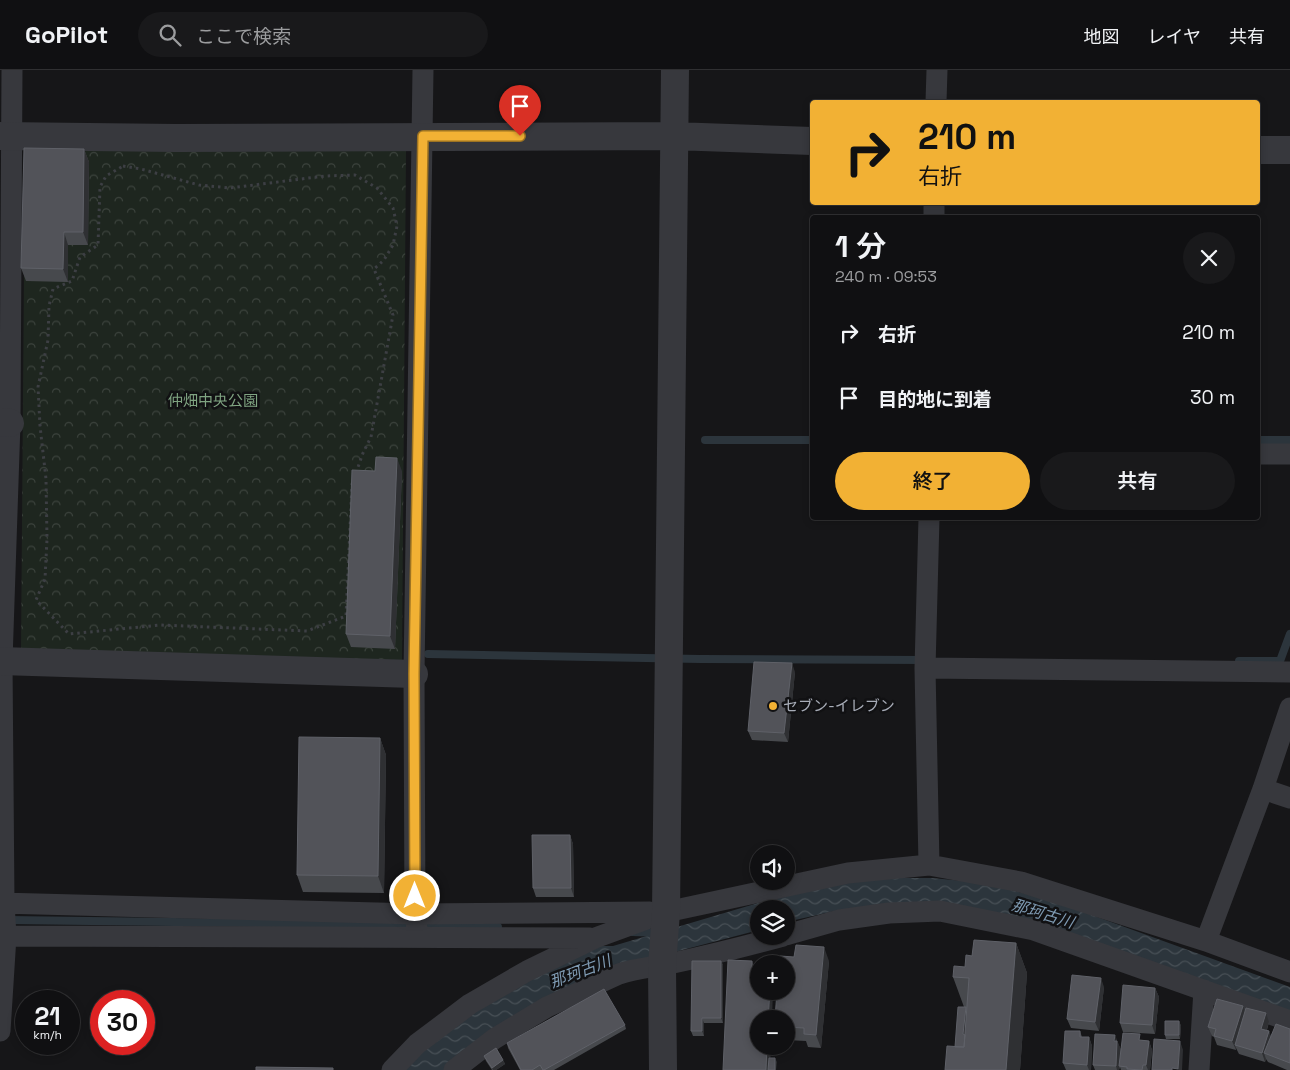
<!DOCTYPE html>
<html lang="ja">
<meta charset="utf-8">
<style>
body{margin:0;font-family:"Space Grotesk","Noto Sans JP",sans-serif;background:#19191b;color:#f1f3f6;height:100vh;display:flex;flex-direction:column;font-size:19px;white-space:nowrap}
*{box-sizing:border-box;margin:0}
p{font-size:16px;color:#9c9d9f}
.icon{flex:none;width:28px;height:28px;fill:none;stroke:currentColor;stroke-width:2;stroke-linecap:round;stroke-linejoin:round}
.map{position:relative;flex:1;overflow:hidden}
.panel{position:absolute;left:810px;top:145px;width:450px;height:305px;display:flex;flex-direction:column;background:#101012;border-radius:5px;box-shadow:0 2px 8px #0003,0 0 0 1px #303032}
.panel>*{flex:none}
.top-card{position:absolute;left:810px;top:30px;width:450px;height:105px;border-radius:5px;box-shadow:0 2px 8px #0003,0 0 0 1px #303032;background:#f2b134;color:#111;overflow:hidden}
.buttons{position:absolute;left:750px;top:775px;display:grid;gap:10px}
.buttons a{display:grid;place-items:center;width:45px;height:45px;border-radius:50%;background:#101012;box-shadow:0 2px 8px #0003,0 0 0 1px #303032;font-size:25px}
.speed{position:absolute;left:15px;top:920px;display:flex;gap:10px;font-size:25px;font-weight:700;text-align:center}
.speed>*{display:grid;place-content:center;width:65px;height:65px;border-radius:50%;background:#101012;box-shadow:0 2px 8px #0003,0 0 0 1px #303032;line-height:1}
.speed small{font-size:12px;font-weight:400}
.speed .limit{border:8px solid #d22;background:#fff;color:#111}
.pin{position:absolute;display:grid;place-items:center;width:42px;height:42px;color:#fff;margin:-51px -21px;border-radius:50% 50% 50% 0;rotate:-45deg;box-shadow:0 0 5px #0007}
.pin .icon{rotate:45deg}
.me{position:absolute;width:55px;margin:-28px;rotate:0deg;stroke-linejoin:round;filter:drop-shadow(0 0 4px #0008)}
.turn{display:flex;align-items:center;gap:18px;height:105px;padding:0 25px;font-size:22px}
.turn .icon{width:65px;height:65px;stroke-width:2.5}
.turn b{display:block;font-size:35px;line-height:42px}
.round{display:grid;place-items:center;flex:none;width:52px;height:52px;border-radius:26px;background:#19191b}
.summary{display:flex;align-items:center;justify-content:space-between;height:85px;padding:0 25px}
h1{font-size:30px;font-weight:600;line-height:38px}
.cta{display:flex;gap:10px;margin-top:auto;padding:10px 25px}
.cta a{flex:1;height:58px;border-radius:30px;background:#f2b134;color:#111;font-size:20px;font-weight:600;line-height:58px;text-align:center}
.cta a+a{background:#19191b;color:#f1f3f6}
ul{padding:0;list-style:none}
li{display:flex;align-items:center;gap:15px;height:65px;padding:0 25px}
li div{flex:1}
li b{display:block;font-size:19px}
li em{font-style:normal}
header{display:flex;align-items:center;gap:30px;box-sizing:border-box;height:70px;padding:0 25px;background:#101012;border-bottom:1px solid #303032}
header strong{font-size:24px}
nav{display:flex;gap:28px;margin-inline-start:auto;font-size:18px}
.search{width:350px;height:45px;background:#19191b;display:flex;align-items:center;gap:12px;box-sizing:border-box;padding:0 18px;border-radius:28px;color:#9c9d9f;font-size:19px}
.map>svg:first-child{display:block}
.park{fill:url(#park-crowns)}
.water{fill:url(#water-waves)}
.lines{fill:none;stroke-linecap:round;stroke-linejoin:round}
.stream{stroke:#2c353c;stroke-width:8}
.path{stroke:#3d3f44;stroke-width:3;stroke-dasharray:2.5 4;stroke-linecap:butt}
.minor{stroke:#37383d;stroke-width:21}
.tertiary{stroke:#37383d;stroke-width:28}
.wall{fill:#47494d}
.shaded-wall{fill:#2f3033}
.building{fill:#525359;stroke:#5f6168}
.route-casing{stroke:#9d7322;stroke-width:12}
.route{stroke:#f2b134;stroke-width:9}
.poi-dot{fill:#f2b134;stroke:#111113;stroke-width:2}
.labels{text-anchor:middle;stroke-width:5;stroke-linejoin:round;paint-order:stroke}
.park-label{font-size:15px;fill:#7fa381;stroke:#111113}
.poi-label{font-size:15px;fill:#a8adb8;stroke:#111113;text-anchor:start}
.water-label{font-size:16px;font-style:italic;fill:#7f9bb3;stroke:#111113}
</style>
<header>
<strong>GoPilot</strong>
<div class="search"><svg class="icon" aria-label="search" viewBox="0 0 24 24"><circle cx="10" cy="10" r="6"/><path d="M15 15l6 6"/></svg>ここで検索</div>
<nav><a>地図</a><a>レイヤ</a><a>共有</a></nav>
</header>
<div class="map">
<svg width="1290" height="1000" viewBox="0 0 1290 1000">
<defs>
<pattern id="park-crowns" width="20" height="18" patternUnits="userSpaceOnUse" patternTransform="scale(1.25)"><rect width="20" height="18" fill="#1e261f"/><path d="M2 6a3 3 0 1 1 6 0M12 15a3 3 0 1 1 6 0" fill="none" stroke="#3c433d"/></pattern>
<pattern id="water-waves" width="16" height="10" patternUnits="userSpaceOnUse" patternTransform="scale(1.25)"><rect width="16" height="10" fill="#2c353c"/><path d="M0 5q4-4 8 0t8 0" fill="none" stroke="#485056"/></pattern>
</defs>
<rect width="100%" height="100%" fill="#161618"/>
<path class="park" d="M25 76 406 80 402 590 21 582Z"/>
<path class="water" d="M887 808H932L985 813 1056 832 1290 917V942L1047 857 844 839 786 852V839H759V860L621 896 445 1000H401L473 938 601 876H613L775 828 838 814Z"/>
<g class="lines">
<path class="stream" d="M705 370H812
M1258 370H1290
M428 584 700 589 925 590
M1239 591H1280L1290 564
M7 850 433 855 498 857
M632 862 660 863"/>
<path class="path" d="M123 96 141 99 199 115 230 118 325 106 355 105 377 118 393 138 397 156 393 175 384 190 374 199 393 245 371 367 363 383 352 414 346 546 307 561 160 555 69 564 36 530 45 509 47 469 46 409 40 356 38 317 48 270 49 236 53 219 72 211 80 187 98 175 100 117 106 106Z"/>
<path class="minor" d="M936 32 937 0
M934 148V132
M1258 384H1290
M925 598 1290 602
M1263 719 1290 728
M929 795 925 598 929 448
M0 833 415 844 650 842
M786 865 839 850 889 843 940 841 1034 860 1290 951
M0 866 590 868
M418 867 415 844 414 604 423 0
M1206 871 1263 719 1290 638
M0 961 6 866 4 833 2 591 10 353 12 0
M392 1000 417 974 470 934 527 901 595 868 666 842 848 803 929 795 1021 812 1206 871 1290 902
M454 1000 494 969 547 937 619 904C636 898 655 897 673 893 710 885 746 876 783 866
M1199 1000 1204 920"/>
<path class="tertiary" d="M0 66 176 68 674 66 812 71
M1258 80H1290
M0 352 10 353
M0 591 414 604
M663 1000 662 896 666 842 668 665 675 0"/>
</g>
<path class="wall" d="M84 79 89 92 88 175H68V212L26 211 21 198Z
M375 401H402L395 579 351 577 346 564Z
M795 602 788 672 752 670 748 661Z
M380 668 386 685 384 823 303 822 297 805Z
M570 765 573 774 574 827H536L533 818Z
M1016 873 1027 903 1020 1000H945L955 977 964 937 953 907 965 897 972 886Z
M721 891 723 895V953H704V966H693L691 961Z
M829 891 821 978 808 977 806 971 786 970V949Z
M1104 917 1099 961 1071 958 1067 949Z
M1155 918 1159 927 1155 964 1123 962 1120 953Z
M1245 942 1269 952 1267 960 1269 961 1271 967 1290 959V1000H1287L1268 992 1266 989 1265 992 1239 984 1236 978V980L1217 975 1214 967 1212 966 1208 957Z
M1179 951 1181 956 1180 969H1166L1165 965Z
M625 955 626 959 554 1000H520L508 978 507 973Z
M1080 961 1082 967H1089L1092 976 1091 1000H1066L1063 993Z
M1142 970 1149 971 1152 980 1150 1000H1121L1120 997 1119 1000H1095L1093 995 1117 971 1121 980 1120 993Z
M484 986 503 990 505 994 496 1000H492L486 991Z"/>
<path class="shaded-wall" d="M84 79 89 92 88 175 83 162Z
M64 162 68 175V212L63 199Z
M397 388 402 401 395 579 390 566Z
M792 593 795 602 788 672 784 663Z
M380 668 386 685 384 823 378 806Z
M570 765 573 774 574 827 571 818Z
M1016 873 1027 903 1020 1000H1006Z
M824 877 829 891 821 978 816 965Z
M721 891 723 895V953L721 948Z
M752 891 756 900 755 912 752 903Z
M1101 908 1104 917 1099 961 1095 952Z
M1155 918 1159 927 1155 964 1152 955Z
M770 921H773L772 949H768Z
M1243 936 1246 945 1235 975 1236 978V980L1232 971Z
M966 937 967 942 965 969 963 964Z
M1266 943 1269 952 1264 968 1261 959Z
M702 948 704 953V966L702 961Z
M1179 951 1181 956 1180 969 1179 965Z
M1269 961 1272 970 1264 983 1266 989 1265 992 1262 983Z
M1115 965 1121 980 1119 1000H1117L1116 996Z
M1089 967 1092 976 1091 1000H1089L1087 995Z
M1149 971 1152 980 1150 1000H1148L1146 995Z
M1180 971 1183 980 1182 1000H1178V999Z
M767 976H771L770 1000H766Z
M775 988 777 992 776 1000H775Z
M503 990 505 994 496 1000H493L492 998Z"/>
<path class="building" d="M24 78 84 79 83 162H64L63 199 21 198Z
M376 387 397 388 390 566 346 564 352 400 375 401Z
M754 592 792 593 784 663 748 661Z
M299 667 380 668 378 806 297 805Z
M532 765H570L571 818H533Z
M974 870 1016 873 1006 1000H945L947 976 964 977 969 908 953 907 954 896 965 897 966 885 972 886Z
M796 875 824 877 816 965 804 964V958L786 957V949H775L777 921H786V894H780V886L794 887Z
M728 890 752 891V903H759V921H770L768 949H759V976H767L766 1000H723Z
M692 891H721V948H702V961H691Z
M1072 905 1101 908 1095 952 1067 949Z
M1123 915 1155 918 1152 955 1120 953Z
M604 919 625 955 544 1000H543L540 995 532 1000H521L507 973Z
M1217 929 1243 936 1232 971 1214 966 1216 959 1208 957Z
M958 937H966L963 964 965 965 964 977H955Z
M1246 938 1266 943 1261 959 1269 961 1262 983 1235 975Z
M1165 951H1179V965H1165Z
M1276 954 1290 959V993L1264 983Z
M1065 961H1080V967H1089L1087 995 1063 993Z
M1123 963 1140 964 1139 970 1149 971 1146 995H1143L1142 1000 1127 999V997L1119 996Z
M1095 964 1115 965 1114 971H1117L1116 996 1093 995Z
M1154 969 1180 971 1178 999 1172 998V1000H1152Z
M496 978 503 990 492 998 484 986Z
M769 988H775V1000H768Z
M256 997 333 998V1000H256Z"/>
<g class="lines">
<g class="route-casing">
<path id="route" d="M415 826 414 604 423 66H520"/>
</g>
<use href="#route" class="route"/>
</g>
<circle class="poi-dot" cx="773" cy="636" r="5"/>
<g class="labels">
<g class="park-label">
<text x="213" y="336">仲畑中央公園</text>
</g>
<g class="poi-label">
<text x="783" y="641">セブン-イレブン</text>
</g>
<g class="water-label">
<text transform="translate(1043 843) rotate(17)" y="6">那珂古川</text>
<text transform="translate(580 901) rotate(-21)" y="6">那珂古川</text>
</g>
</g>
</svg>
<div class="buttons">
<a><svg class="icon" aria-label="sound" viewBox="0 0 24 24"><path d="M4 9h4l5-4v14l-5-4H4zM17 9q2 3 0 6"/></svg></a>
<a><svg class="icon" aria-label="layers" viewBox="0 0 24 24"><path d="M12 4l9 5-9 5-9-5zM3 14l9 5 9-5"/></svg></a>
<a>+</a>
<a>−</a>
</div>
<div class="speed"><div>21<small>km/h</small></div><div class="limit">30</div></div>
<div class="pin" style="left:520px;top:66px;background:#d93025"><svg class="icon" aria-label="arrive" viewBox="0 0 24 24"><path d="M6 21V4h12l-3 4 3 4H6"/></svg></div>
<svg class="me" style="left:415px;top:826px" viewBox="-20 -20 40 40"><circle r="17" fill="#f2b134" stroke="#fff" stroke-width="3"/><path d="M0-11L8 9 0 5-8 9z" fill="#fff"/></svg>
<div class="top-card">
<div class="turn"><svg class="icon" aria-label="right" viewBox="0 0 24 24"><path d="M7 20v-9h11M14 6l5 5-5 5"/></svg><div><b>210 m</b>右折</div></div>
</div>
<section class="panel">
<div class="summary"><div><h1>1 分</h1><p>240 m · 09:53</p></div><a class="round"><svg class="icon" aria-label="close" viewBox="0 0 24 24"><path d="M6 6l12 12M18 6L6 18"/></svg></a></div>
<ul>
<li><svg class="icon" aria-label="right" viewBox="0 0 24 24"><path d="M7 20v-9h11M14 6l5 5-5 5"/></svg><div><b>右折</b></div><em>210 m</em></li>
<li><svg class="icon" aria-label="arrive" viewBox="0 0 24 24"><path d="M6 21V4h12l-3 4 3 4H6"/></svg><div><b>目的地に到着</b></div><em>30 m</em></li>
</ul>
<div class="cta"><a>終了</a><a>共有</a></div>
</section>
</div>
